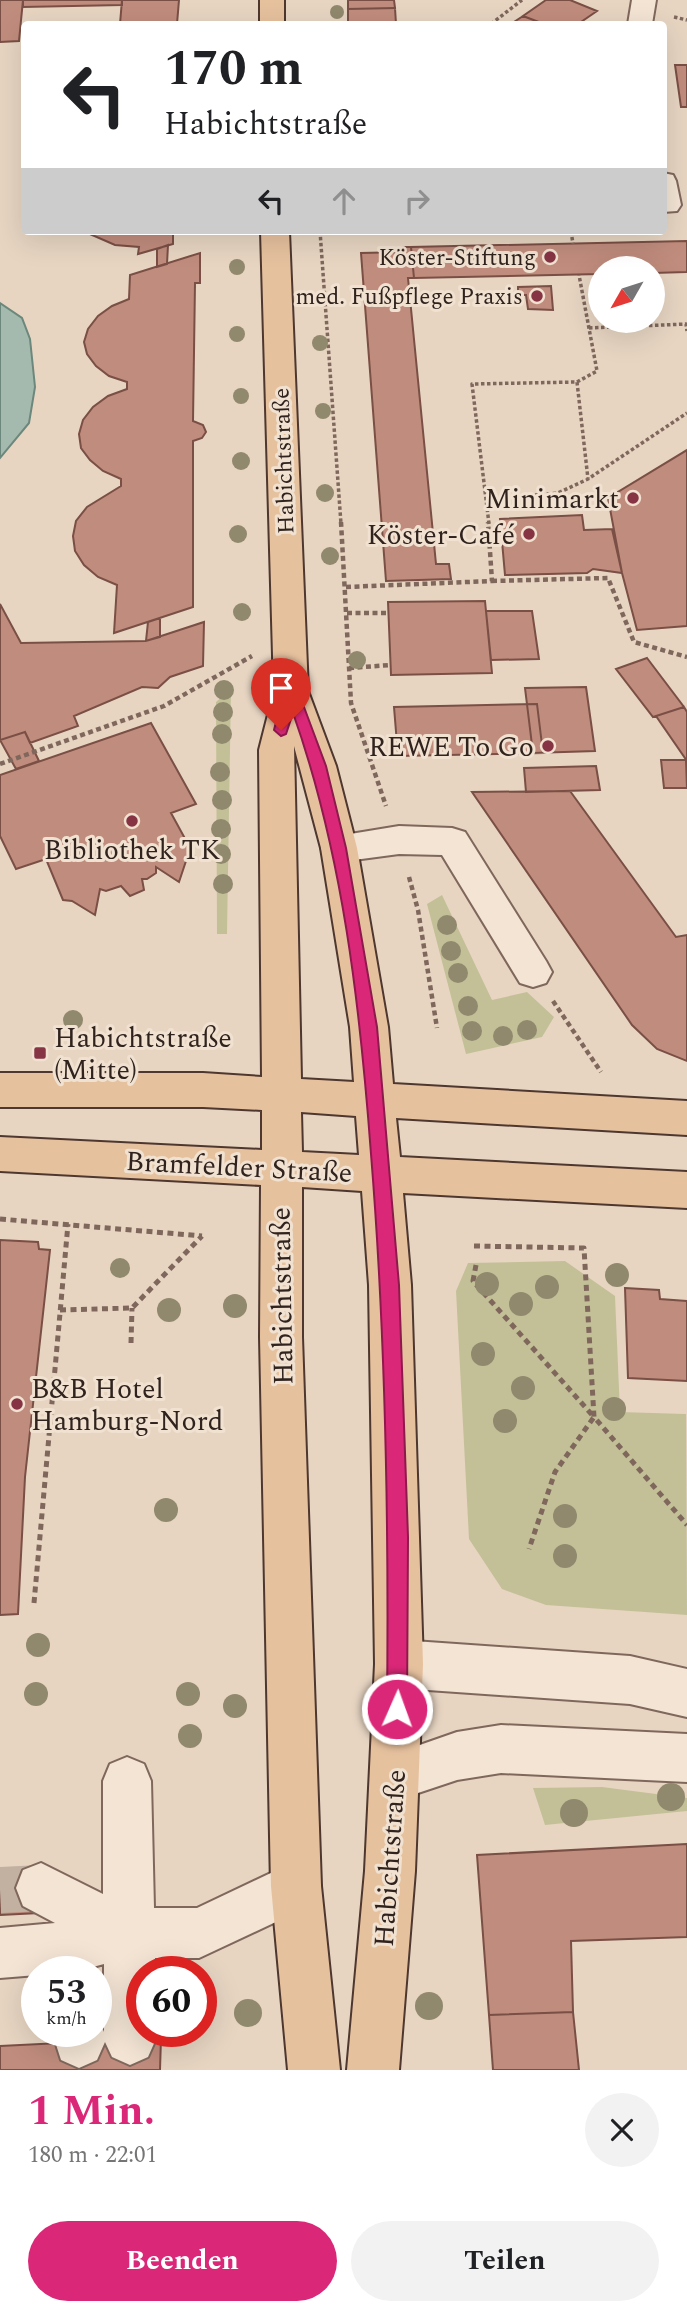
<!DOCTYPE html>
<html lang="de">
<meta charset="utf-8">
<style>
body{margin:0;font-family:Spectral,serif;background:#f2f2f2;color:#202124;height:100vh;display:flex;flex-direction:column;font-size:26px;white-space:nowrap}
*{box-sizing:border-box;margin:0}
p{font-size:23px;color:#757577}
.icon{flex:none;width:38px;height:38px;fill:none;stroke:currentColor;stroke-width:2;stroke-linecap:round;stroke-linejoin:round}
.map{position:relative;height:2070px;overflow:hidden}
.side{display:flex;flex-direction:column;background:#fff;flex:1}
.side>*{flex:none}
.guide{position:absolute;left:21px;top:21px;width:646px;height:214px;border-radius:7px;box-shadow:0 7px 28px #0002;background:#fff;color:#202124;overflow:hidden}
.needle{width:46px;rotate:231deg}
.buttons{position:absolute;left:588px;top:256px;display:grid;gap:14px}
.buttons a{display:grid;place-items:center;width:77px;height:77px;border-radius:50%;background:#fff;box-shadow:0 7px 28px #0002;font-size:35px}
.speed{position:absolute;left:21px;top:1956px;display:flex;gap:14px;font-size:35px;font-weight:700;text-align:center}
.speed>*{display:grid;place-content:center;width:91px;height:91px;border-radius:50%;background:#fff;box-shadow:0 7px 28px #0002;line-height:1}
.speed small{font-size:18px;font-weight:400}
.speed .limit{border:10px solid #d22;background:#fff;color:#111}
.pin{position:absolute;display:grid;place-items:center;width:60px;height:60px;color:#fff;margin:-72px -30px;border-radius:50% 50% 50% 0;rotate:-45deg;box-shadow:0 0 7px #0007}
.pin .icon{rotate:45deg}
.me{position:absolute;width:77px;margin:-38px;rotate:2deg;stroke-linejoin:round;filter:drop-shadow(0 0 5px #0008)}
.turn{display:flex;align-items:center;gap:24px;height:147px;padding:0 28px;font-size:32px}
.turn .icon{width:91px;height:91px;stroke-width:2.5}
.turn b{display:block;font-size:49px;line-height:60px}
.lanes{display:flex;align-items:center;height:66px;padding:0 28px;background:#0003;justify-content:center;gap:35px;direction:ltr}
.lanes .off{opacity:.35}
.round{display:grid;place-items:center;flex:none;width:74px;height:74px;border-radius:37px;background:#f2f2f2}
.overview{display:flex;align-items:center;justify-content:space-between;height:119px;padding:0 28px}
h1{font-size:42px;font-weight:700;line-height:52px;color:#db2777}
.primary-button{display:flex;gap:14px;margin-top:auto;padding:14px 28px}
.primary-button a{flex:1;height:80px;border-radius:42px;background:#db2777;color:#fff;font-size:28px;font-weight:700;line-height:80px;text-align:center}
.primary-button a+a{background:#f2f2f2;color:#202124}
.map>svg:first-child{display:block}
.green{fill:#c3c098}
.water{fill:#a4baaf;stroke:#6c877b;stroke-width:2}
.building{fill:#c08c7d;stroke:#7a4f45;stroke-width:2}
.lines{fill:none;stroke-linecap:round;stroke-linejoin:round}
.minor-tunnel{stroke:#c2b1a1;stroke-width:46;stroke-dasharray:46 23;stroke-linecap:butt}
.minor-casing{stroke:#7f675c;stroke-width:4}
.major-casing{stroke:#4d372f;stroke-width:4}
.path-far2{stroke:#7f675c;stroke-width:3.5;stroke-dasharray:3.5 2.5;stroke-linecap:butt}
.path-far1{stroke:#7f675c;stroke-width:4.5;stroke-dasharray:5 3.5;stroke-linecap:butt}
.path{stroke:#7f675c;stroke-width:5;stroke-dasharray:6 4.5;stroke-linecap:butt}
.minor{fill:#f3e4d4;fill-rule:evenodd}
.major{fill:#e6c19e;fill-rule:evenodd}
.tree{fill:#90896d}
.route{fill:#db2777;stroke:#8e194d;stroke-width:2}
.poi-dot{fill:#863444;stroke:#f0e1d0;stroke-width:2.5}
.labels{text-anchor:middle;stroke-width:6;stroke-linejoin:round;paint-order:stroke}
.far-poi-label{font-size:23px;fill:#30231e;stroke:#f0e1d0;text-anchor:end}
.far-street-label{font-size:23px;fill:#30231e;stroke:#f0e1d0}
.poi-label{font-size:28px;fill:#30231e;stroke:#f0e1d0;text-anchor:end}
.street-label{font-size:28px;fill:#30231e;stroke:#f0e1d0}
</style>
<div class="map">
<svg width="687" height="2070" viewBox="0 0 687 2070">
<rect width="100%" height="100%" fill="#e7d5c2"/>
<path class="green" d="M231 689 227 934H217L216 702Z
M442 895 492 1000 527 992 554 1017 542 1037 466 1054 427 904Z
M565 1261 615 1296 620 1412 686 1414 687 1615 546 1605 502 1589 469 1539 456 1291 468 1263Z
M602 1787 687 1798V1811L545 1825 533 1788Z"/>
<path class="water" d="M0 303 22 318 30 339 35 387 29 423 0 458Z"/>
<path class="building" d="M0 0H23L19 41 0 42Z
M23 0H122V5L23 7Z
M122 0H179L177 24H120Z
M348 0H394L395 8 348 9Z
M546 0H570L597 11 578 24H544L523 16Z
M395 8 396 24H348V9Z
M523 16 544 24H511Z
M675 65H687V107H681Z
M83 231H173V244L138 254 139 247 115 245Z
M687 241V272L653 273V268H600V274L414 278 411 247Z
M168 245 167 264 157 267V249Z
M403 247H411L414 278H408L436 564H449L451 579 386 581 361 253 404 252Z
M200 253V283H195L193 421 203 425 206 432 202 438 193 441V607L114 633 117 585 98 577 84 565 75 551 73 536 76 521 87 507 121 486V479L103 471 90 460 81 448 79 434 83 420 93 407 108 396 127 389V382L109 376 96 366 87 354 84 342 88 329 98 316 112 306 129 299 130 275Z
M551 286 553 310 528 309 526 295H518V287Z
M687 450V626L637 630 622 573 608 498Z
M582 515 584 530 612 529 622 573 593 569 587 573 505 575 500 519Z
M485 601 492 673 391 675 388 602Z
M0 604 21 643 146 641 204 622 203 666 170 677 158 688 142 687 74 716 78 726 30 743 25 732 0 740Z
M486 611H532L539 659 491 660Z
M160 618V637L146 641 148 622Z
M647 658 684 707 653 717 616 669Z
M586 687 595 751 533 753 525 688Z
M537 704 543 753 398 756 394 707Z
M684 707 687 712V761L656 716Z
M151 723 196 804 171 813 194 855 187 858 179 882 156 867V873L147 879H142L144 890 130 896 121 886 106 891 100 889 95 915 72 901 63 900 46 859 16 869 0 836V775Z
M25 732 39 761 16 769 0 740Z
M661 760H686L687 788H664Z
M596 766 600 790 526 792 524 768Z
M570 791 676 937 687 935V1061L657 1049 632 1025 472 792Z
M0 1240 38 1242 39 1249 50 1250 25 1477 18 1614 0 1615Z
M625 1288 659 1290 660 1299 687 1301V1381L628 1378Z
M687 1844V1937L571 1941 573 2012 489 2015 477 1855Z
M42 1867 39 1913 0 1915V1869Z
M573 2012 579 2070H493L489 2015Z
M161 2038 160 2070H0V2046Z"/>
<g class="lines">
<path class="minor-tunnel" d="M0 1890 41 1888"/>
<g class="minor-casing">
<path id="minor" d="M632 0H656L652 24H628Z
M663 173 673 175 676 181 681 205 677 211 663 212Z
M399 826 452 828 465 832 546 961 552 972 546 983 533 987 520 983 442 855 399 854 339 862 326 858 321 848 326 838Z
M399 1640 630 1656 687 1669V1717L630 1704 399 1688 382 1681 375 1664 382 1647Z
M501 1725 687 1734V1782L501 1773 457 1780 394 1801 377 1794 370 1777 377 1760 457 1732Z
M127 1757 144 1764 151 1781 154 1908H197L296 1861 314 1868 321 1886 314 1904 199 1958H155V1972H142V2032H156V2039L148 2057 130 2065 112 2057 105 2042 97 2060 79 2068 61 2060 52 2032H96V2014L104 2032V1964L78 1971 37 1972V1975L0 1978V1928L55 1923 23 1906 16 1888 23 1870 41 1863 103 1894V1781L110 1764Z"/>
</g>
<g class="major-casing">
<path id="major" d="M260 0H284V24H260Z
M261 231H289L308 691 336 766 357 848 388 1027 393 1084 687 1101V1135L396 1118 400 1157 687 1172V1208L403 1193 411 1285 423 1664 415 1871 399 2070H347L365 1871 375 1664 369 1285 362 1191 302 1187V1337L321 1886 340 2070H288L271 1886 260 1337 261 1185 0 1171V1137L262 1150V1110L203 1107H0V1073H203L262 1077 259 750 274 691ZM294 746 321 848 350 1027 354 1082 301 1079ZM301 1112 356 1116 359 1155 302 1152Z"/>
</g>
<path class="path-far2" d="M674 17 687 20
M491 24 522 0
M320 231 341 524
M571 231 573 244
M589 328 686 324 687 331
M577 382 588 479
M487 499 558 493 588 479 687 413
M489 524 472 384 577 382 597 371 579 275"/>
<path class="path-far1" d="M341 522 351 703 386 806
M492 581 608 578 634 642 687 657
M346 587 492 581 488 522
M347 613H388
M349 668 391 665
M0 764 164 706 252 656
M409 877 418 910 437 1028
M553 1001 601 1072"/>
<path class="path" d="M0 1219 202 1236
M474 1246 584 1248 594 1417 687 1525
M476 1265 473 1281 594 1417 555 1472 529 1549
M60 1310 132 1308 202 1236
M131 1343 132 1308
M34 1603 68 1224"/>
<use href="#minor" class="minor"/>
<use href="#major" class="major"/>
</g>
<g class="tree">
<circle cx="337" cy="12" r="7"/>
<circle cx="237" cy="267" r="8"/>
<circle cx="237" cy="334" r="8"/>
<circle cx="320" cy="343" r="8"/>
<circle cx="241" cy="396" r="8"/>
<circle cx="323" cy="411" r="8"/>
<circle cx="241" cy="461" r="9"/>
<circle cx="325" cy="493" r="9"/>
<circle cx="238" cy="534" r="9"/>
<circle cx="330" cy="556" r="9"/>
<circle cx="242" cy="612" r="9"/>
<circle cx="357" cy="660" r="9"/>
<circle cx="224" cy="690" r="10"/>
<circle cx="223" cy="712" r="10"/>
<circle cx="222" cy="734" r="10"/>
<circle cx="220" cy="772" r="10"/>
<circle cx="222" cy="800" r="10"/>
<circle cx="221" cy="829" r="10"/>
<circle cx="221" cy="854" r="10"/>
<circle cx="223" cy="884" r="10"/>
<circle cx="447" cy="925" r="10"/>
<circle cx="451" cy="951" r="10"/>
<circle cx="458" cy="973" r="10"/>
<circle cx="468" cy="1006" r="10"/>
<circle cx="73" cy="1020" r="10"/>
<circle cx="527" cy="1030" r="10"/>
<circle cx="472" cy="1031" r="10"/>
<circle cx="503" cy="1036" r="10"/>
<circle cx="120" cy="1268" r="10"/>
<circle cx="617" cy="1275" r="12"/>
<circle cx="487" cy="1284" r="12"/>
<circle cx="547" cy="1287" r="12"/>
<circle cx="521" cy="1304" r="12"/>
<circle cx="235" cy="1306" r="12"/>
<circle cx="169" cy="1310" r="12"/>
<circle cx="483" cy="1354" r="12"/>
<circle cx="523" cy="1388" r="12"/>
<circle cx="614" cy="1409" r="12"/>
<circle cx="505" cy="1421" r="12"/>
<circle cx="166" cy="1510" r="12"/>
<circle cx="565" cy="1516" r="12"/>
<circle cx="565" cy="1556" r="12"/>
<circle cx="38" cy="1645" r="12"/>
<circle cx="36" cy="1694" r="12"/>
<circle cx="188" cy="1694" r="12"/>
<circle cx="235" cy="1706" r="12"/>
<circle cx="190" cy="1736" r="12"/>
<circle cx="671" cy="1797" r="14"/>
<circle cx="574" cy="1813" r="14"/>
<circle cx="429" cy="2006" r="14"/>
<circle cx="248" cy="2013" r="14"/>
</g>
<path class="route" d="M291 685 298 691 326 766 346 848 377 1027 399 1285 408 1537 407 1709 404 1716 397 1719 390 1716 387 1709C389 1524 386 1339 371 1154 360 1006 343 854 293 713L286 734 281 736 274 730 284 691Z"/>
<g class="poi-dot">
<circle cx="550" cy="257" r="7"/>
<circle cx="537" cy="296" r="7"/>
<circle cx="633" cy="498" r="7"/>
<circle cx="529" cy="534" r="7"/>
<circle cx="548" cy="746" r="7"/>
<circle cx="132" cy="821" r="7"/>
<rect x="33" y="1046" width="14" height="14" rx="3.5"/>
<circle cx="17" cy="1404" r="7"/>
</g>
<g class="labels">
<g class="far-poi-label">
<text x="536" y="265">Köster-Stiftung</text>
<text x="523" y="304">med. Fußpflege Praxis</text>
</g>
<g class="far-street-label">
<text transform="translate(283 461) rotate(-92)" y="8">Habichtstraße</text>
</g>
<g class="poi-label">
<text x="619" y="508">Minimarkt</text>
<text x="515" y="544">Köster-Café</text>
<text x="534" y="756">REWE To Go</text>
<text x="132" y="859" text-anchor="middle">Bibliothek TK</text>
<text x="54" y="1047" text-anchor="start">Habichtstraße<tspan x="54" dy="32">(Mitte)</tspan></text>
<text x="31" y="1398" text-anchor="start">B&amp;B Hotel<tspan x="31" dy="32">Hamburg-Nord</tspan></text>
</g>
<g class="street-label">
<text transform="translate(239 1166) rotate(3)" y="10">Bramfelder Straße</text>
<text transform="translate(281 1296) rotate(-91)" y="10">Habichtstraße</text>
<text transform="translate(389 1858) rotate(-86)" y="10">Habichtstraße</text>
</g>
</g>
</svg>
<div class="buttons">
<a><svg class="needle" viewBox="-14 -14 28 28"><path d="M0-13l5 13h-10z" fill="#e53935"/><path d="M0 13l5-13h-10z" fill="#757577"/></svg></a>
</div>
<div class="speed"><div>53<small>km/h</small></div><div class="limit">60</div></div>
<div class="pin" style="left:281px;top:730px;background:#d93025"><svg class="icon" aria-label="arrive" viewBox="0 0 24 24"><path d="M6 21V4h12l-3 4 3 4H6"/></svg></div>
<svg class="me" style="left:397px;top:1709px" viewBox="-20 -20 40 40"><circle r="17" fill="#db2777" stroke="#fff" stroke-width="3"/><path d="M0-11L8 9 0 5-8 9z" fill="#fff"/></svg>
<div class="guide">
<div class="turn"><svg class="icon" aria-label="left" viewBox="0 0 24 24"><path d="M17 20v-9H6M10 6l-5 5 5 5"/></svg><div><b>170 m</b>Habichtstraße</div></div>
<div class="lanes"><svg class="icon" aria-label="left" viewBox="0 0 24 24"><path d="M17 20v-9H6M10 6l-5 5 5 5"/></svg><svg class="icon off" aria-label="ahead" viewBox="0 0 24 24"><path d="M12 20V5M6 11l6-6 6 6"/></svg><svg class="icon off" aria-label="right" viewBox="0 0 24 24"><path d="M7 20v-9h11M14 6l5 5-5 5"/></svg></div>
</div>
</div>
<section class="side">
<div class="overview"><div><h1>1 Min.</h1><p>180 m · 22:01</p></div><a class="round"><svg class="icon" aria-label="close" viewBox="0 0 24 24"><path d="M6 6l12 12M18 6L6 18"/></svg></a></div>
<div class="primary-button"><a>Beenden</a><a>Teilen</a></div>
</section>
